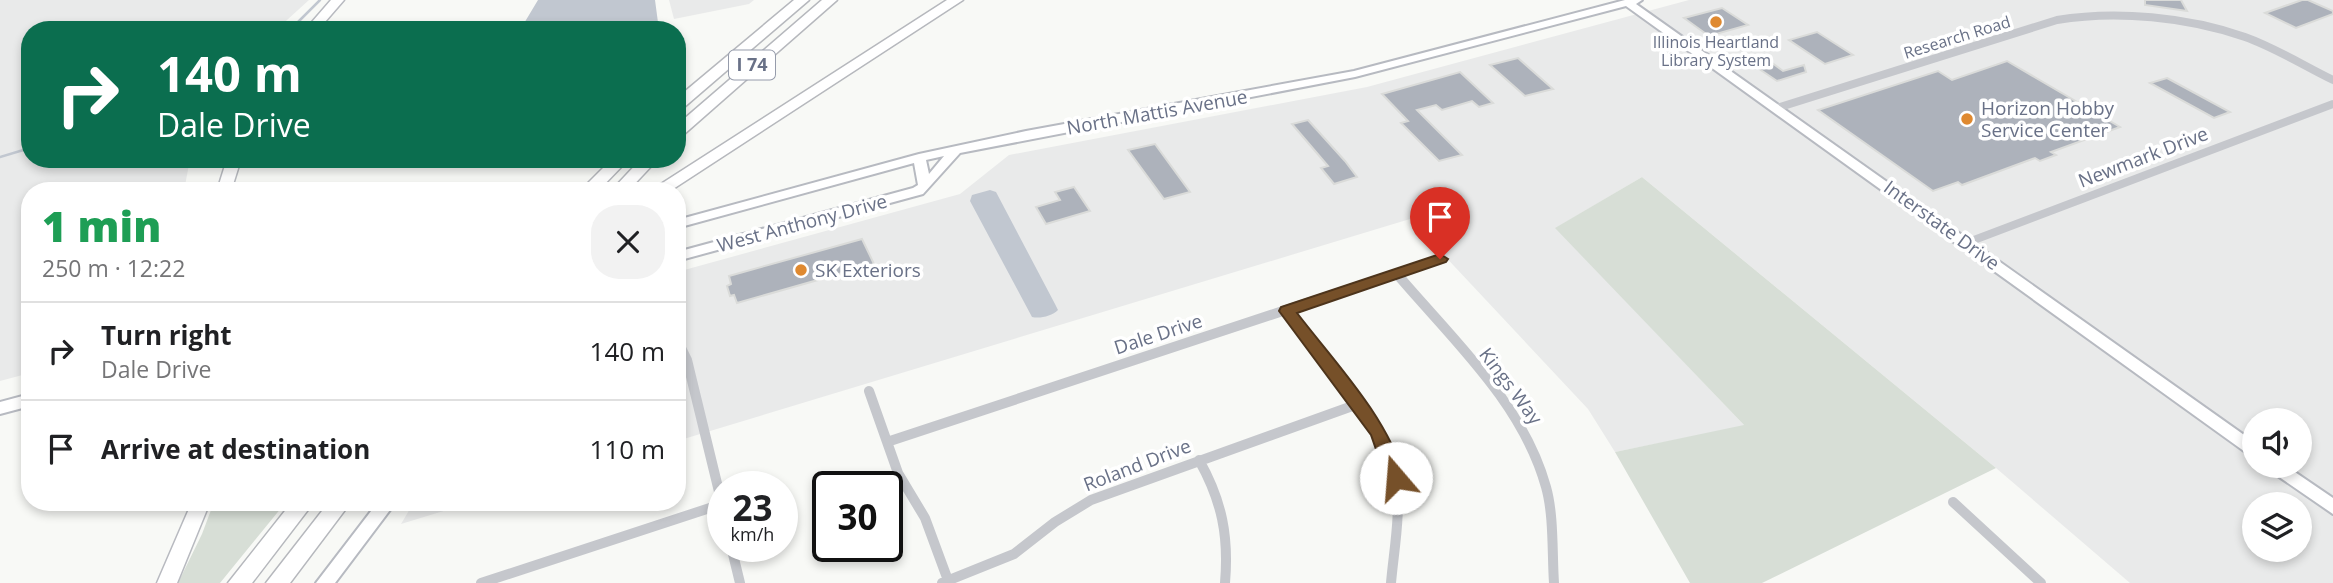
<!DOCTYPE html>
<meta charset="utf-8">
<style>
body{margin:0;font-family:"Open Sans",sans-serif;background:#f2f2f2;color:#202124;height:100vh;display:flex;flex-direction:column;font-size:26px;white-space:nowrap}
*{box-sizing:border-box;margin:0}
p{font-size:23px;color:#757577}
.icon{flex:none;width:38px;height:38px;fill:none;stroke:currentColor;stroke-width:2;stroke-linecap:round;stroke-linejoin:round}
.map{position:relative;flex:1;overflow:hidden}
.panel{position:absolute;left:21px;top:182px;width:665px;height:329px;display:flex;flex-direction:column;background:#fff;border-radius:28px;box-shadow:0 4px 10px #0003}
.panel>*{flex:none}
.hud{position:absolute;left:21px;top:21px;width:665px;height:147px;border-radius:28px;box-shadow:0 4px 10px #0003;background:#0b6e4f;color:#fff;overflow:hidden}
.buttons{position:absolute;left:2242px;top:408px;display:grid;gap:14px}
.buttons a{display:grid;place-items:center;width:70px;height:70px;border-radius:50%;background:#fff;box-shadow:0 4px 10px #0003;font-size:35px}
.speed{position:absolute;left:707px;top:471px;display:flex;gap:14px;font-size:35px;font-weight:700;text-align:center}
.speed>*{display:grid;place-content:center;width:91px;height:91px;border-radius:50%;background:#fff;box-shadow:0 4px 10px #0003;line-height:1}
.speed small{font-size:18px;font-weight:400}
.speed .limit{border:4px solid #111;border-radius:10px;background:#fff;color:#111}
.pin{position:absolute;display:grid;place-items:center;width:60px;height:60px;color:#fff;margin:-72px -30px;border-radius:50% 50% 50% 0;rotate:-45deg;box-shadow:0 0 7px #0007}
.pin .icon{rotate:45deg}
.me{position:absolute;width:77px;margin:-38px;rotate:342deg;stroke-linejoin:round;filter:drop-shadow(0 0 5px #0008)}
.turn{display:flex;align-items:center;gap:24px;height:147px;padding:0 21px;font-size:32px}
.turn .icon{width:91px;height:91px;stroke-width:2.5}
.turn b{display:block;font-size:49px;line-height:60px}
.round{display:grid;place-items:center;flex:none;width:74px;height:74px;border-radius:28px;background:#f2f2f2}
.overview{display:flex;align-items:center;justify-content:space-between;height:119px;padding:0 21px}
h1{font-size:42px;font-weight:800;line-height:52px;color:#1e9e55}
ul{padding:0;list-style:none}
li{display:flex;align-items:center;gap:21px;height:98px;padding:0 21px;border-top:2px solid #e0e0e0}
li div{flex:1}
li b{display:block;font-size:26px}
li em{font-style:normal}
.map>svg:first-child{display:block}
.built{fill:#e9eaea;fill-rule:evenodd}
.green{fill:#d7ded6}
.water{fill:#c1c7d0}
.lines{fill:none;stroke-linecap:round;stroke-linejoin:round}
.stream{stroke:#c1c7d0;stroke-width:2.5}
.building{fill:#adb2bb;stroke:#dadbd9;stroke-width:2}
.secondary-casing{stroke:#b7bac1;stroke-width:4}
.primary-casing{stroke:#b8bac0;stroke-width:3}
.highway-casing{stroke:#b6b8bd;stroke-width:3}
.street-far1{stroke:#c5c7cc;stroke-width:8}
.street{stroke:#c5c7cc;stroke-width:10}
.secondary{fill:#fff;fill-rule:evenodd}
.primary{fill:#fff;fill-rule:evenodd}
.highway{fill:#fff;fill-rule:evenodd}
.route{fill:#765029;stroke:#4d341b;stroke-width:2}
.poi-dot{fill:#df8930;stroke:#fff;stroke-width:2.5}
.labels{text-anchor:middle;stroke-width:7;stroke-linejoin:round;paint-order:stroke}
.far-street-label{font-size:16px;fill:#697187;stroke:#fff}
.far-poi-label{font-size:16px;fill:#697187;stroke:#fff}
.shield{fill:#fff;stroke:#969cab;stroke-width:2}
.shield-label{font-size:18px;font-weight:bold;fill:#697187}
.poi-label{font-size:19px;fill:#697187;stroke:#fff;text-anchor:start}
.street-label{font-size:19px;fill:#697187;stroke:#fff}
</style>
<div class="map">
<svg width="2333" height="583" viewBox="0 0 2333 583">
<rect width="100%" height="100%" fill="#f8f9f6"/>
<path class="built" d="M0 0H309L276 30H30V159H190L184 191H30V373L0 381Z
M669 0H754L749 4 674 19Z
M1689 0H2333V583H2130L1996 468 1642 177 1556 228 1745 426 1615 452 1588 409 1410 219 677 441V272L960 194 1009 155 1367 87ZM2254 420H2300V466H2254ZM2254 504H2300V550H2254Z
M414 502H473L401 524Z"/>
<path class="green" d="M1642 177 1996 468 1762 583H1690L1615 452 1744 425 1555 228Z
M214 502H286L220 583H178L202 534Z"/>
<path class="water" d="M538 0H655L659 30H520Z
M990 190 996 192 1055 304 1058 310C1052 316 1040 319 1032 317L970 201 972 195Z"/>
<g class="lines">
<path class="stream" d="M293 27 320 0
M0 157 30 148"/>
</g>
<path class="building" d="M2145 0H2181L2187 11 2145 5Z
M2302 0H2308L2333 11V14L2296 28 2265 13Z
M1722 8 1748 25 1709 36 1684 18Z
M1817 32 1853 55 1825 64 1789 40Z
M1764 57 1783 71 1804 65 1806 72 1777 81 1749 62Z
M1518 58 1553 89 1525 96 1490 65Z
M2007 61 2120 127 2051 152 2056 155 2040 161 2035 158 1962 185 1958 182 1933 191 1818 110 1938 71 1952 80Z
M1460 72 1493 103 1479 107 1472 101 1442 110 1436 105 1417 110 1462 155 1439 161 1401 123 1408 121 1382 94Z
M2167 78 2230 112 2214 118 2150 83Z
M1308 120 1345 161 1357 177 1334 184 1321 168 1328 166 1292 124Z
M1155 144 1190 192 1164 199 1128 150Z
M1074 187 1090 211 1046 224 1036 207 1060 200 1055 192Z
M862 239 874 264 737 303 734 295 730 296 727 286 731 284 729 276Z"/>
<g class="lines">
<g class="secondary-casing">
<path id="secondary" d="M1625 0H1642L1636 4 2254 442V456L2248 454 1626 6 1355 77 960 153 923 194 677 261V252L913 188 918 185 914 163 677 228V220L919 154 1026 131 1354 71ZM944 156 929 174 926 160Z
M30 394V406L0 414V402Z
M2267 466H2286L2333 498V514L2269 470Z
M378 502H396L335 583H316Z"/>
</g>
<g class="primary-casing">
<path id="primary" d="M331 0H344L318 30H305Z
M227 159H241L231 191H217Z
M192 502H210L177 583H157Z"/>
</g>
<g class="highway-casing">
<path id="highway" d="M794 0H809L682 109 677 110V98Z
M822 0H837L682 136 677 137V125Z
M947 0H963L670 191H650Z
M612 159H629L598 191H580Z
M641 159H658L628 191H611Z
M292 502H314L252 583H228Z
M329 502H351L290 583H266Z"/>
</g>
<path class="street-far1" d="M1777 108 2057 20C2116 10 2188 17 2245 37 2276 48 2304 66 2333 80
M1966 243 2333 104"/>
<path class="street" d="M1397 274C1452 339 1523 403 1546 487 1554 515 1552 554 1554 583
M1287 311C1324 358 1382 417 1395 476 1402 510 1394 548 1391 583
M677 340 687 360 723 508
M869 391 898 473 925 518 949 583
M887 442 1440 259
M1199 460C1222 501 1229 536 1225 583
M1953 502 2041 583
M731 546 740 583
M481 583 722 504
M942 583 1014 554 1055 522 1091 500 1358 404"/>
<use href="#secondary" class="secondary"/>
<use href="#primary" class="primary"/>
<use href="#highway" class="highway"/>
</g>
<path class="route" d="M1440 254 1448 259 1446 262 1297 313C1337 365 1386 415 1405 478L1402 483 1396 485 1389 483 1386 478 1371 435 1279 311 1281 307Z"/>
<g class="poi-dot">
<circle cx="1716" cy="22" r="7"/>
<circle cx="1967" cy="119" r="7"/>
<circle cx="801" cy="270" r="7"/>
</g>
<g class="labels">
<g class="far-street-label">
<text transform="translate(1957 37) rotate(-17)" y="6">Research Road</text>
</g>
<g class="far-poi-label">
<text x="1716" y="48">Illinois Heartland<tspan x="1716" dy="18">Library System</tspan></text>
</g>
<rect class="shield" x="729" y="50.5" width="46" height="29" rx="5"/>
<g class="shield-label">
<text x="752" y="71">I 74</text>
</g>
<g class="poi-label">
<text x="1981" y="115">Horizon Hobby<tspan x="1981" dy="22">Service Center</tspan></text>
<text x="815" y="277">SK Exteriors</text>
</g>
<g class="street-label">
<text transform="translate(1157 112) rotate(-10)" y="7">North Mattis Avenue</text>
<text transform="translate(2143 157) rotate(-21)" y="7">Newmark Drive</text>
<text transform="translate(802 223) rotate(-15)" y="7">West Anthony Drive</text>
<text transform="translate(1942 225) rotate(36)" y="7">Interstate Drive</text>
<text transform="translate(1158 334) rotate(-18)" y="7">Dale Drive</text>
<text transform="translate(1511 386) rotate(53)" y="7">Kings Way</text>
<text transform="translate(1137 465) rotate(-21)" y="7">Roland Drive</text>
</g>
</g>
</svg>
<div class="buttons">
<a><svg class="icon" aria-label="sound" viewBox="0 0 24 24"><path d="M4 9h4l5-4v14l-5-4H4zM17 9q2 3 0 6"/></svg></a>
<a><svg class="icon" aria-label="layers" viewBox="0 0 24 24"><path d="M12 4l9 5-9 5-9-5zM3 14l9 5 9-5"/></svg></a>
</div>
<div class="speed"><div>23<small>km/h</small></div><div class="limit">30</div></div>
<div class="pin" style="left:1440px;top:259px;background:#d93025"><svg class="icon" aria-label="arrive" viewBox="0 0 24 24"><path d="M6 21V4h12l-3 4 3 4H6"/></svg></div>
<svg class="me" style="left:1396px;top:478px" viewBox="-20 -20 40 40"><circle r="19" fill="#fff"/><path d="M0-13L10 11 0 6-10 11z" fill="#765029"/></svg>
<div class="hud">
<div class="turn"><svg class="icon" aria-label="right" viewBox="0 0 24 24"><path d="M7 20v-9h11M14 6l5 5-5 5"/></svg><div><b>140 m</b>Dale Drive</div></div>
</div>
<section class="panel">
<div class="overview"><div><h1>1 min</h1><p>250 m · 12:22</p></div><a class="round"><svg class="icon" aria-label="close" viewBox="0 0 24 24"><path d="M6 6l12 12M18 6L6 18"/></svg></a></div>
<ul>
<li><svg class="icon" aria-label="right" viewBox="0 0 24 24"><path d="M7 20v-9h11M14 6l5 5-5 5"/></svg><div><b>Turn right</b><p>Dale Drive</p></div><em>140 m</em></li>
<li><svg class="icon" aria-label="arrive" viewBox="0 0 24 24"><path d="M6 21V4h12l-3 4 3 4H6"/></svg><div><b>Arrive at destination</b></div><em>110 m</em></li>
</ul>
</section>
</div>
